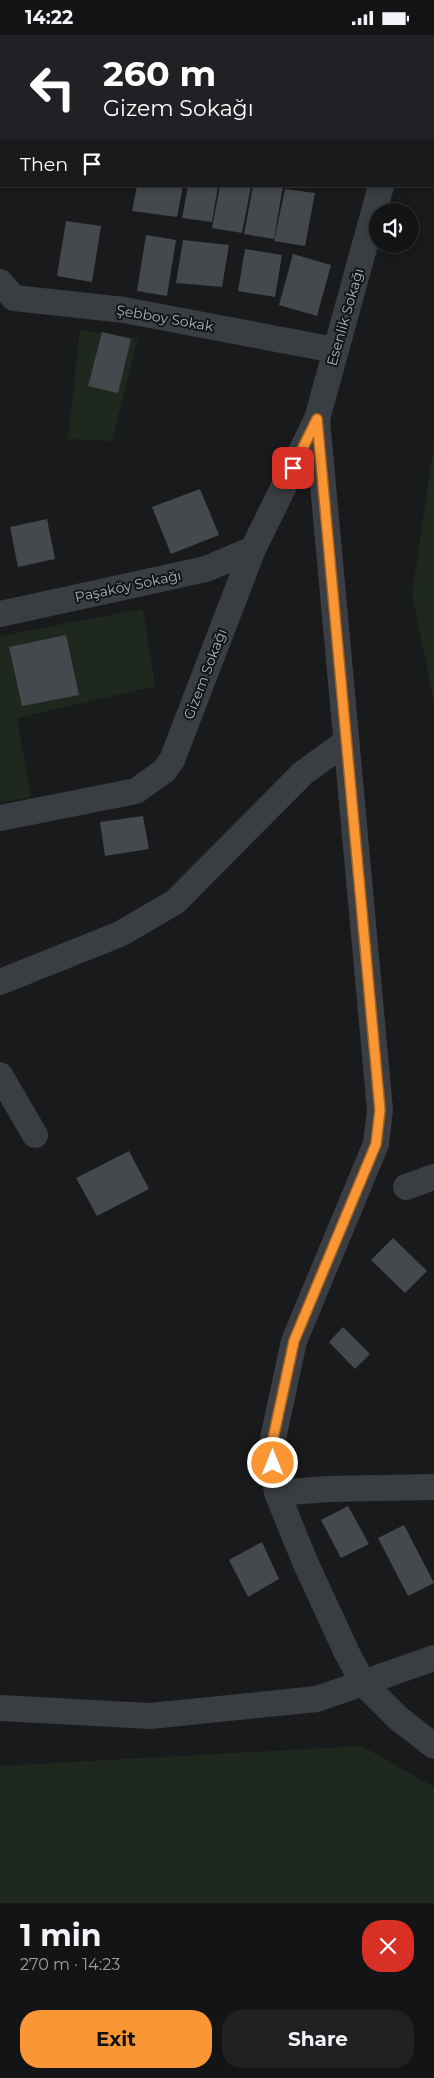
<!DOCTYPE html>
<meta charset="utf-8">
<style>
body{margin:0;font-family:Montserrat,sans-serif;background:#202122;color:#f1f3f6;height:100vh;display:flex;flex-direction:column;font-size:19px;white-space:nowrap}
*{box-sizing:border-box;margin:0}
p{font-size:16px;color:#9d9ea0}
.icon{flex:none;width:28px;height:28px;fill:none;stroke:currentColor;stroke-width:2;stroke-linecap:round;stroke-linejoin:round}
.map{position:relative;height:1868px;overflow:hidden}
.side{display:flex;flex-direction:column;background:#131415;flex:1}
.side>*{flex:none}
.hud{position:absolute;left:0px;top:0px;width:435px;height:152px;box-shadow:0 2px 8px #0003,0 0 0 1px #323334;background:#202124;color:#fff;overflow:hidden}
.fabs{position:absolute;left:369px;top:168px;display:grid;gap:10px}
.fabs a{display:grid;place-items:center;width:50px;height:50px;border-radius:50%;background:#131415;box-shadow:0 2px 8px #0003,0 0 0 1px #323334;font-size:25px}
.pin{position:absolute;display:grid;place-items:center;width:42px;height:42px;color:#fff;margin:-21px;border-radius:10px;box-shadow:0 2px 8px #0006}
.me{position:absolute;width:55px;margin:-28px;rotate:0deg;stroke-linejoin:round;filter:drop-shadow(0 0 4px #0008)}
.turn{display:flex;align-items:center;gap:18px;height:105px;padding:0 20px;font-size:22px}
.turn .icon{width:65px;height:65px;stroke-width:2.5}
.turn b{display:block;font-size:35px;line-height:42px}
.then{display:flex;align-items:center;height:48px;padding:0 20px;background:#0003;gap:10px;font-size:19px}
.round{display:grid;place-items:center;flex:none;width:52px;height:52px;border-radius:20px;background:#202122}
.overview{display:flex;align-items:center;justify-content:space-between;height:85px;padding:0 20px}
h1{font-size:30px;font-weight:700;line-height:38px}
.button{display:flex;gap:10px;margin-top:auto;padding:10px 20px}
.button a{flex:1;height:58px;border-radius:20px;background:#fa9633;color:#111;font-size:20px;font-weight:700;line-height:58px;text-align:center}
.button a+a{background:#202122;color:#f1f3f6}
.status{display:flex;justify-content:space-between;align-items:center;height:35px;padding:0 25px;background:#131415;direction:ltr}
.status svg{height:14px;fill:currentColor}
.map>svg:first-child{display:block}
.green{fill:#1f281f}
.building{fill:#45484c}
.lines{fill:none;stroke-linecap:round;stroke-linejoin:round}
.minor{stroke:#3a3d41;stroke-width:26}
.route-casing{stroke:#a26221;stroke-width:12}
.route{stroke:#fa9633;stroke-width:9}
.labels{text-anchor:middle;stroke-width:4;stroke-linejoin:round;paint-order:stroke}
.street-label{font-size:14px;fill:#abb3bc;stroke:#141517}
</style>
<div class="status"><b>14:22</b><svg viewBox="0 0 49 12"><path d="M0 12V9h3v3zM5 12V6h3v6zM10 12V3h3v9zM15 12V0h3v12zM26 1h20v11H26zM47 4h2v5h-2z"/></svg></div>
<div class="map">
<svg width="434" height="1868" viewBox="0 0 434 1868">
<rect width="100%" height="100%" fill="#191a1c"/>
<path class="green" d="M80 295 138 303 112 406 68 404Z
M434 408V667L412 560Z
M143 574 155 651 17 683 31 761 0 768V601Z
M362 1711 434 1752V1868H0V1731Z"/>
<path class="building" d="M137 151H183L177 182 132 176Z
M188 151H218L212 187 182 183Z
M220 151H251L242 198 212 193Z
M253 151H283L274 204 244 199Z
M285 154 315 158 305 211 274 206Z
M66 186 101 191 92 247 57 241Z
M146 200 176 205 167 261 137 256Z
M183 205 229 210 222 252 176 248Z
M245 214 282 220 275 262 238 256Z
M293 219 331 230 317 281 279 270Z
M102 297 131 304 118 358 88 351Z
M200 454 219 500 171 519 152 472Z
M47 484 55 524 18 532 10 492Z
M66 600 79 660 22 671 9 612Z
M143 781 149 814 105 821 100 787Z
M129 1116 149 1154 97 1181 76 1143Z
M393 1203 427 1236 405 1258 371 1225Z
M343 1292 370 1319 355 1334 329 1307Z
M348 1471 369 1509 341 1523 321 1485Z
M404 1490 434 1548 408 1561 378 1503Z
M262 1507 279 1544 248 1562 229 1525Z"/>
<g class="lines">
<path class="minor" d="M432 1 433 0
M0 87H1
M0 247 14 263 124 275 335 315
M317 384 380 1075 376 1109 294 1306 271 1413 277 1458 306 1529 347 1618 363 1648 398 1683 434 1711
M0 579 206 534 253 514
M0 783 136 756 164 736 172 725 253 514 317 384 381 151
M0 947 120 899 175 867 303 738 346 707
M0 1040 35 1100
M406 1152 434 1142
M277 1458 328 1454 434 1452
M0 1673 150 1681 317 1664 434 1623"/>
</g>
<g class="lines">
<g class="route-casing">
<path id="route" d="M273 1428 271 1413 294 1306 376 1109 380 1075 317 384 293 433"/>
</g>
<use href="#route" class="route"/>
</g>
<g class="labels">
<g class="street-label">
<text transform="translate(345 282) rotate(-74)" y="5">Esenlik Sokağı</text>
<text transform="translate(165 283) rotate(10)" y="5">Şebboy Sokak</text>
<text transform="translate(128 551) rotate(-12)" y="5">Paşaköy Sokağı</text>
<text transform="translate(205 639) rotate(-69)" y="5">Gizem Sokağı</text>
</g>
</g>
</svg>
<div class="fabs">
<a><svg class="icon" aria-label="sound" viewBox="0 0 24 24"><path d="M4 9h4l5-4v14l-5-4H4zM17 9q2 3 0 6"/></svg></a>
</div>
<div class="pin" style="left:293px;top:433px;background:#d93025"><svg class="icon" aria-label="arrive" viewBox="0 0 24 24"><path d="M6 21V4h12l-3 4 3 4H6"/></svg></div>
<svg class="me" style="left:273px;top:1428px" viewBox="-20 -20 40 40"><circle r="17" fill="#fa9633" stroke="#fff" stroke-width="3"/><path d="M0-11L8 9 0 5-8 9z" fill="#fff"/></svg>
<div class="hud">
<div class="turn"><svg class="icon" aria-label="left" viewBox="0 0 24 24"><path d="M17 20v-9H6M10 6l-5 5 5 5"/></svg><div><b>260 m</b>Gizem Sokağı</div></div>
<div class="then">Then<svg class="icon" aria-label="arrive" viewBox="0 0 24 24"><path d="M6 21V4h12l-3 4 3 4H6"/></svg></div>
</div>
</div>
<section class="side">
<div class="overview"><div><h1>1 min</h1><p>270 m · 14:23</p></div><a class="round" style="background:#d93025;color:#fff"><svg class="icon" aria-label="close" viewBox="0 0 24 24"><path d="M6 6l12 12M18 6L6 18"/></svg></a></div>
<div class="button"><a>Exit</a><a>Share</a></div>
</section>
